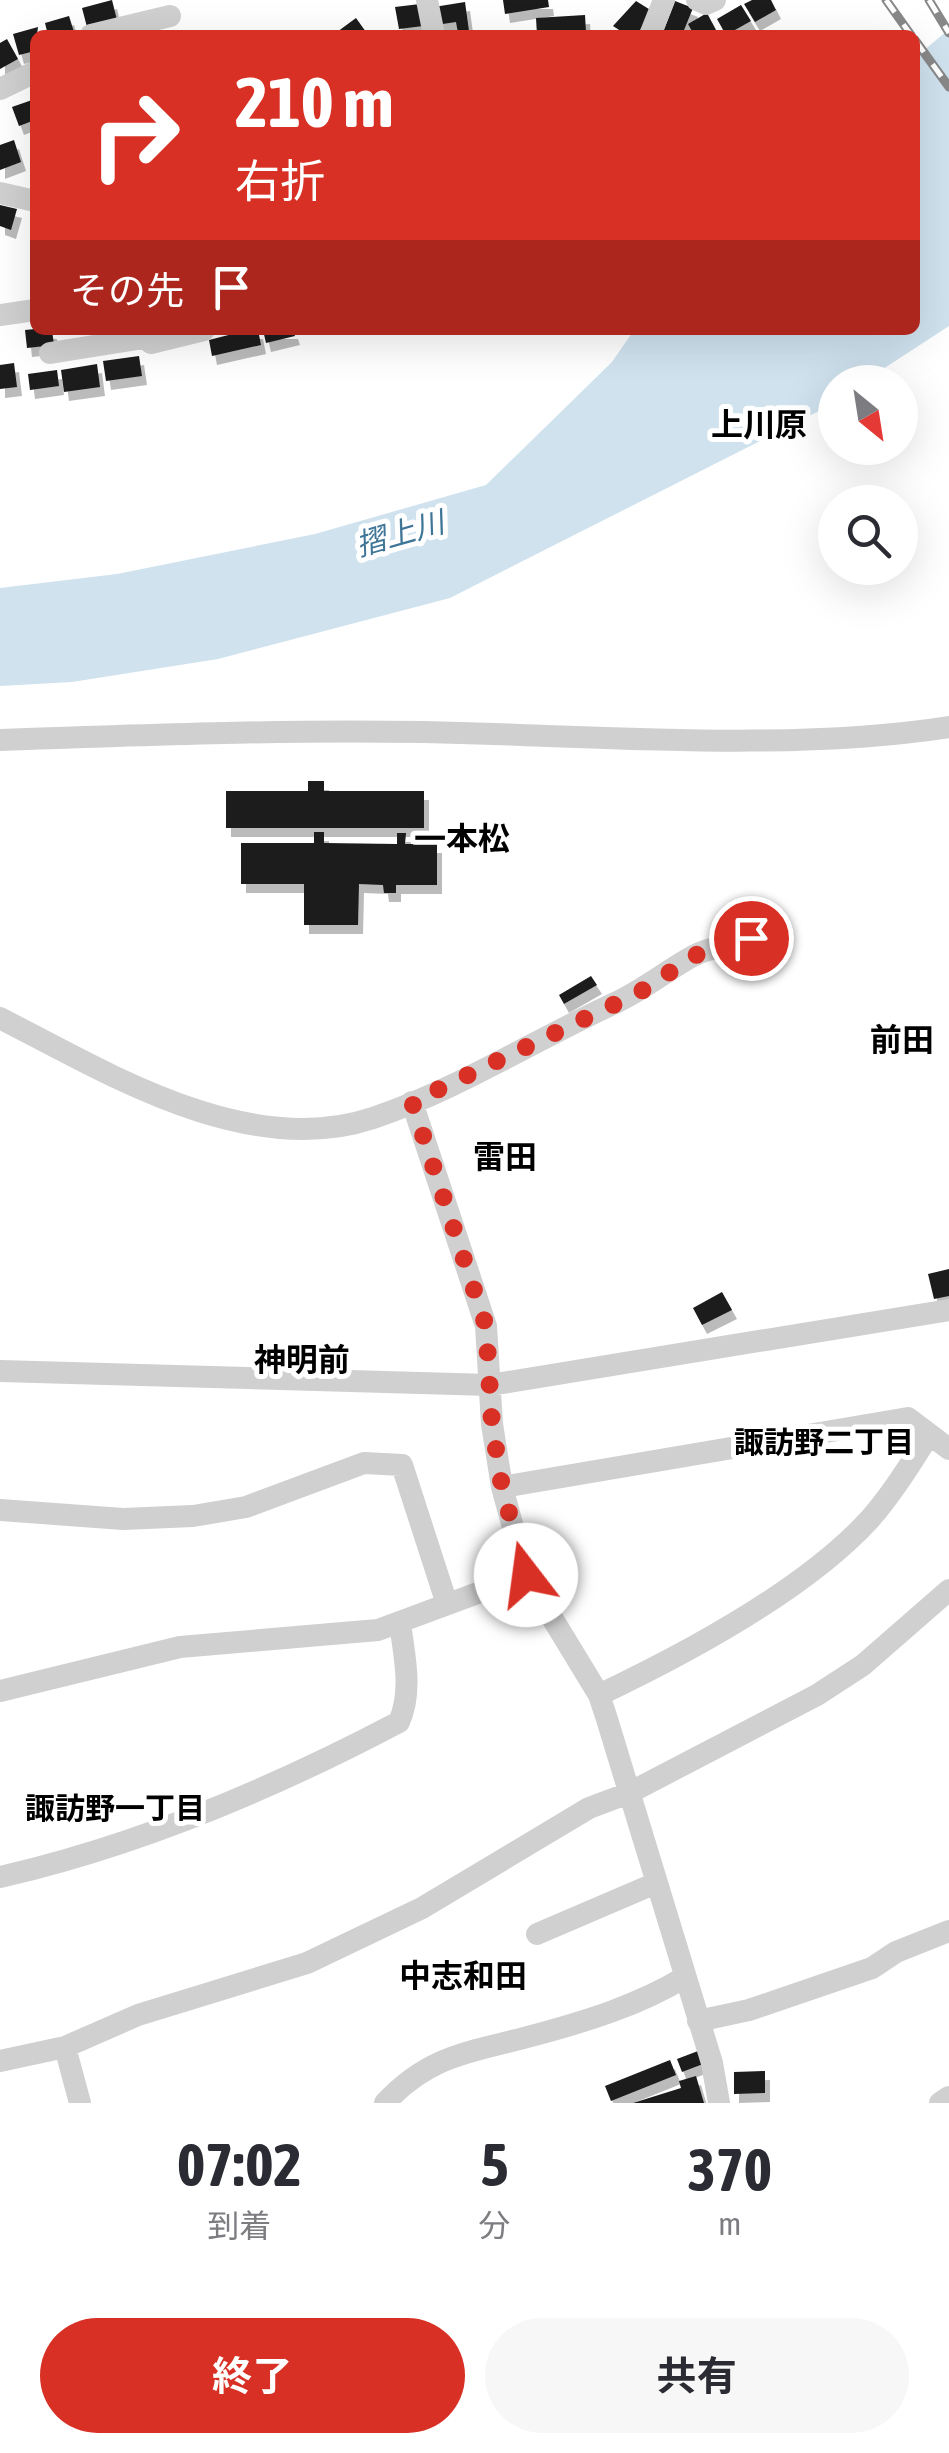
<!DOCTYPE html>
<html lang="ja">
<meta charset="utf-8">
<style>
body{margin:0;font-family:"Asap Condensed","Noto Sans JP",sans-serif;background:#f7f7f7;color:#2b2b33;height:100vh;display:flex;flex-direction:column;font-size:38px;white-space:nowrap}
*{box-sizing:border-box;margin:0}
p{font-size:32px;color:#7c7c81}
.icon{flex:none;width:55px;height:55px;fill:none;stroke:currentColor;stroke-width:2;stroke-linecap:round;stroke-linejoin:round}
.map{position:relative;height:2103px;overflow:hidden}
.drawer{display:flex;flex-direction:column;background:#fff;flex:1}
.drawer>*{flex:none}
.banner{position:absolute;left:30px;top:30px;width:890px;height:305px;border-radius:15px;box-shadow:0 10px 40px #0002;background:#d93025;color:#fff;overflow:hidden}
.needle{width:65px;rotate:150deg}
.tools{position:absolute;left:818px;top:365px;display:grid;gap:20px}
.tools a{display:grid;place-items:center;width:100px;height:100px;border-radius:50%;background:#fff;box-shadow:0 10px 40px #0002;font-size:50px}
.pin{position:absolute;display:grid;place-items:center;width:85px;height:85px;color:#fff;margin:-42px;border:5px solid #fff;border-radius:50%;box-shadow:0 2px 10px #0007}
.me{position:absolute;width:110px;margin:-55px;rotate:345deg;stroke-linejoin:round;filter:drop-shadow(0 0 8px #0008)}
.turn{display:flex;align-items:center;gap:35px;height:210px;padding:0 40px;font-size:45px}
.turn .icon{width:130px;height:130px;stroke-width:2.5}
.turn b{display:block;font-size:70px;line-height:85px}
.then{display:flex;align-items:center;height:95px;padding:0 40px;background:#0003;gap:20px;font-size:38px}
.eta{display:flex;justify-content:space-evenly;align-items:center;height:170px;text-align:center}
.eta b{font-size:60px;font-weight:700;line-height:70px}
.primary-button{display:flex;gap:20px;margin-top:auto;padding:20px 40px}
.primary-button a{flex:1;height:115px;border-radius:60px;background:#d93025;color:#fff;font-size:40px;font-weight:700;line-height:115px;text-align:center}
.primary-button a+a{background:#f7f7f7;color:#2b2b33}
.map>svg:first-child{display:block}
.water{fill:#cfe2ee}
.building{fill:#1a1a1a;filter:url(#shadow)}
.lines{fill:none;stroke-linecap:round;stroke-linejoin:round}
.minor{stroke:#d0d0d0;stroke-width:22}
.rail-casing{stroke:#888;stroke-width:9}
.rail{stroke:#fff;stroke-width:5;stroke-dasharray:15;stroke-linecap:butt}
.route{stroke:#d93025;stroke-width:18;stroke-dasharray:0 32.4}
.labels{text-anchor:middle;stroke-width:10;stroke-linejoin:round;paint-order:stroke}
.water-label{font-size:30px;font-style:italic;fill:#3f7597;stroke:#fff}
.neighbourhood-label{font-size:30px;font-weight:bold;fill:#000;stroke:#fff}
.quarter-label{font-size:32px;font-weight:bold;fill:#000;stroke:#fff}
</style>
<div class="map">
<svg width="949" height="2103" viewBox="0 0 949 2103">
<defs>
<filter id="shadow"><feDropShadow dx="5" dy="9" stdDeviation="0" flood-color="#0004"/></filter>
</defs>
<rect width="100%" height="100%" fill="#fff"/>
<path class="water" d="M949 29V326L863 382H835V401L821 410 450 598 218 659 72 682 0 686V588L117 574 315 534 486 485 612 362 634 330H915V58Z"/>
<path class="building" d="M112 0 117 20 87 27 82 8Z
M503 0H548L549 7 505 14Z
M752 0H771L776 10 755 22 744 4Z
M636 1 652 11 637 35H627L613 26Z
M675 1 693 8 682 35H662Z
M465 2 469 31 458 33 456 22 436 25 434 7Z
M420 4 423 26 399 29 395 7Z
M741 5 751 21 726 35 717 19Z
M707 13 718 34 694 35 688 24Z
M585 15 586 32 537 35 536 18Z
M69 16 74 32 48 35 45 23Z
M356 18 366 32 339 35 337 32Z
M38 27 35 51 19 55 13 34Z
M7 39 18 59 0 69V43Z
M35 99V120L19 126 12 107Z
M14 140 21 162 0 170V145Z
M0 205 17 209 11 230 0 226Z
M35 329 52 330 54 345 27 348 25 330Z
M248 330H258L261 345 212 356 209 340Z
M263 330H293L295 336 266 343Z
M139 356 142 376 106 381 103 361Z
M14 363 17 387 0 389V365Z
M97 364 100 387 64 392 61 370Z
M57 370 59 386 30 390 28 374Z
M308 781H324V791H424V828H226V791H308Z
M314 832H324V843L397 844V833H406L405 844H437V885H396V893H384L383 885 359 884 358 925H304V884H241V843H314Z
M591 976 597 985 564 1004 559 995Z
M949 1269V1296L934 1299 928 1274Z
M722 1292 732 1310 702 1325 693 1308Z
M698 2051 703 2064 682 2072 677 2059Z
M670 2060 676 2075 611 2101 605 2086Z
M765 2071V2093L734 2094V2072Z
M696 2076 704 2103H633L681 2088 679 2081Z"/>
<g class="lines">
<path class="minor" d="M427 0 434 35
M697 0 706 4 715 0
M91 35 170 16
M650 35 664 0
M0 89 35 72
M0 193 35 201
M0 315 35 310
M149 332 151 343 204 330
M50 353 150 337
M0 740C164 734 330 728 494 734 639 739 806 749 949 727
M0 1018C107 1073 248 1160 373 1118 456 1090 535 1040 615 1003 643 990 666 971 693 956 710 947 733 944 751 938
M412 1102 486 1326 492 1424 502 1487 526 1575 599 1695 606 1716 712 2063 719 2103
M0 1371 490 1385 949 1310
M502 1487 908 1418 949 1449
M0 1510 123 1519 193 1516 246 1507 364 1463 402 1465 447 1604
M0 1691 180 1647 378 1630 526 1575
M599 1695C685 1654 806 1589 870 1519 892 1494 911 1464 928 1436
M0 1877C140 1845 272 1789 399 1722 413 1691 404 1655 400 1623
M537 1934 656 1883
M698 2021 749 2010 872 1968 896 1952 949 1931
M65 2047 80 2103
M0 2061 65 2047 138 2015 307 1963 422 1908 589 1808 629 1793 817 1695 863 1665 949 1590
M385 2103C431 2053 474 2052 535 2035 587 2021 639 2005 685 1977
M940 2103 949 2097"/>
<g class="rail-casing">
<path id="rail" d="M886 0 911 35
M929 0 949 33
M915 40 949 87"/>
</g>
<use href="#rail" class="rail"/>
</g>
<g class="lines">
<path class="route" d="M526 1575 502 1487 492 1424 486 1326 412 1102 640 992 696 955 751 938"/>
</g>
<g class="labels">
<g class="water-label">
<text transform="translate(400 534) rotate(-16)" y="10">摺上川</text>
</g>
<g class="neighbourhood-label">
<text x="824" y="1453">諏訪野二丁目</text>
<text x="115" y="1819">諏訪野一丁目</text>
</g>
<g class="quarter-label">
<text x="759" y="436">上川原</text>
<text x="462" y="850">一本松</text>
<text x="902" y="1051">前田</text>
<text x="505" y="1168">雷田</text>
<text x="302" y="1371">神明前</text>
<text x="463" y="1987">中志和田</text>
</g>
</g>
</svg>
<div class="tools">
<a><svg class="needle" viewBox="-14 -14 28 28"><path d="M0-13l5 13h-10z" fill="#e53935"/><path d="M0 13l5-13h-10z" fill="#7c7c81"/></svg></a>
<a><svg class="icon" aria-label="search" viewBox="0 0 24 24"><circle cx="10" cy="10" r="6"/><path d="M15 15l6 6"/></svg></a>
</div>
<div class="pin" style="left:751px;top:938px;background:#d93025"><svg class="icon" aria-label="arrive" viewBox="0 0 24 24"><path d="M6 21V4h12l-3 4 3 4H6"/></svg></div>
<svg class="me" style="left:526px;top:1575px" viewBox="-20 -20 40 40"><circle r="19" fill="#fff"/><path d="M0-13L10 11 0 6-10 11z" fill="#d93025"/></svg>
<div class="banner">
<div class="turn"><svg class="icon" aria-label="right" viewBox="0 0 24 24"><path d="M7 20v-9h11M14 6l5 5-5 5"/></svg><div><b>210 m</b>右折</div></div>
<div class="then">その先<svg class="icon" aria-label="arrive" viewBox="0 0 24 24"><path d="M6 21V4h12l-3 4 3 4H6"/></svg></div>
</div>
</div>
<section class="drawer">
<div class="eta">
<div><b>07:02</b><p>到着</p></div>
<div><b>5</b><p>分</p></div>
<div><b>370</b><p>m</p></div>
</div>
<div class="primary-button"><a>終了</a><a>共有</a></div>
</section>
